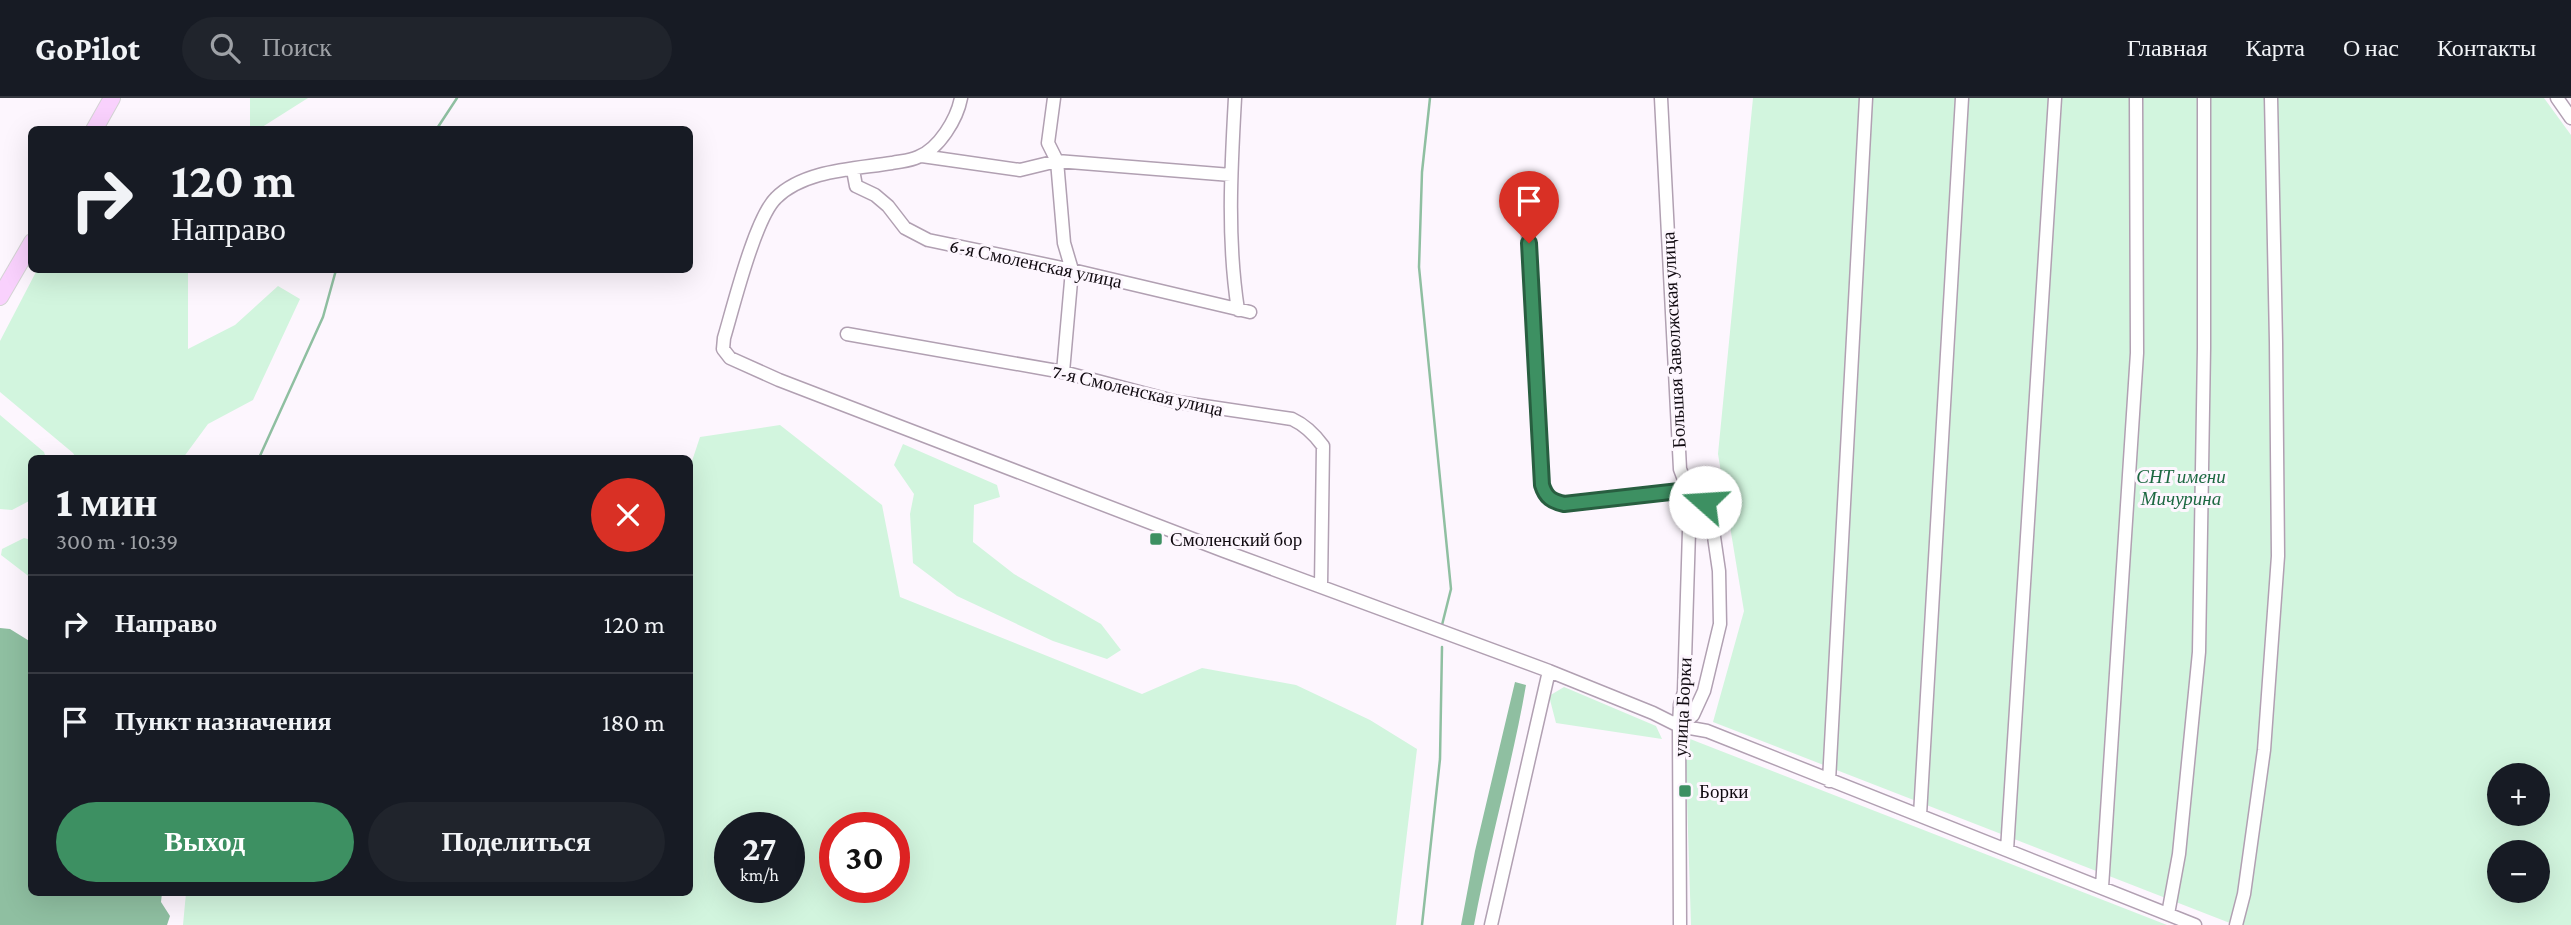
<!DOCTYPE html>
<html lang="ru">
<meta charset="utf-8">
<style>
body{margin:0;font-family:"Crimson Pro",serif;background:#20242c;color:#f1f3f6;height:100vh;display:flex;flex-direction:column;font-size:26px;white-space:nowrap}
*{box-sizing:border-box;margin:0}
p{font-size:23px;color:#9ea1a6}
.icon{flex:none;width:38px;height:38px;fill:none;stroke:currentColor;stroke-width:2;stroke-linecap:round;stroke-linejoin:round}
.map{position:relative;flex:1;overflow:hidden}
.side{position:absolute;left:28px;top:357px;width:665px;height:441px;display:flex;flex-direction:column;background:#171b24;border-radius:10px;box-shadow:0 7px 28px #0002}
.side>*{flex:none}
.banner{position:absolute;left:28px;top:28px;width:665px;height:147px;border-radius:10px;box-shadow:0 7px 28px #0002;background:#171b24;color:#f1f3f6;overflow:hidden}
.buttons{position:absolute;left:2487px;top:665px;display:grid;gap:14px}
.buttons a{display:grid;place-items:center;width:63px;height:63px;border-radius:50%;background:#171b24;box-shadow:0 7px 28px #0002;font-size:35px}
.speed{position:absolute;left:714px;top:714px;display:flex;gap:14px;font-size:35px;font-weight:700;text-align:center}
.speed>*{display:grid;place-content:center;width:91px;height:91px;border-radius:50%;background:#171b24;box-shadow:0 7px 28px #0002;line-height:1}
.speed small{font-size:18px;font-weight:400}
.speed .limit{border:10px solid #d22;background:#fff;color:#111}
.pin{position:absolute;display:grid;place-items:center;width:60px;height:60px;color:#fff;margin:-72px -30px;border-radius:50% 50% 50% 0;rotate:-45deg;box-shadow:0 0 7px #0007}
.pin .icon{rotate:45deg}
.me{position:absolute;width:77px;margin:-38px;rotate:289deg;stroke-linejoin:round;filter:drop-shadow(0 0 5px #0008)}
.turn{display:flex;align-items:center;gap:24px;height:147px;padding:0 28px;font-size:32px}
.turn .icon{width:91px;height:91px;stroke-width:2.5}
.turn b{display:block;font-size:49px;line-height:60px}
.round{display:grid;place-items:center;flex:none;width:74px;height:74px;border-radius:37px;background:#20242c}
.headline{display:flex;align-items:center;justify-content:space-between;height:119px;padding:0 28px}
h1{font-size:42px;font-weight:800;line-height:52px}
.cta{display:flex;gap:14px;margin-top:auto;padding:14px 28px}
.cta a{flex:1;height:80px;border-radius:42px;background:#3d9062;color:#fff;font-size:28px;font-weight:800;line-height:80px;text-align:center}
.cta a+a{background:#20242c;color:#f1f3f6}
ul{padding:0;list-style:none}
li{display:flex;align-items:center;gap:21px;height:98px;padding:0 28px;border-top:2px solid #363941}
li div{flex:1}
li b{display:block;font-size:26px}
li em{font-style:normal}
header{display:flex;align-items:center;gap:42px;box-sizing:border-box;height:98px;padding:0 35px;background:#171b24;border-bottom:2px solid #363941}
header strong{font-size:33px}
nav{display:flex;gap:38px;margin-inline-start:auto;font-size:24px}
.search{width:490px;height:63px;background:#20242c;display:flex;align-items:center;gap:18px;box-sizing:border-box;padding:0 24px;border-radius:38px;color:#9ea1a6;font-size:26px}
.map>svg:first-child{display:block}
.green{fill:#d2f5de;fill-rule:evenodd}
.water{fill:#8fbfa1}
.lines{fill:none;stroke-linecap:round;stroke-linejoin:round}
.stream{stroke:#8fbfa1;stroke-width:2.5}
.minor-casing{stroke:#b1a0b2;stroke-width:15}
.major-casing{stroke:#d4d3d4;stroke-width:18}
.minor{stroke:#fff;stroke-width:12}
.major{stroke:#f9d1fd;stroke-width:16}
.route-casing{stroke:#285e40;stroke-width:18}
.route{stroke:#3d9062;stroke-width:12}
.poi-dot{fill:#3d9062;stroke:#fdf6fe;stroke-width:2.5}
.labels{text-anchor:middle;stroke-width:6;stroke-linejoin:round;paint-order:stroke}
.street-label{font-size:19px;fill:#110b11;stroke:#fdf6fe}
.park-label{font-size:19px;font-style:italic;fill:#1c6841;stroke:#fdf6fe}
.poi-label{font-size:19px;fill:#110b11;stroke:#fdf6fe;text-anchor:start}
</style>
<header>
<strong>GoPilot</strong>
<div class="search"><svg class="icon" aria-label="search" viewBox="0 0 24 24"><circle cx="10" cy="10" r="6"/><path d="M15 15l6 6"/></svg>Поиск</div>
<nav><a>Главная</a><a>Карта</a><a>О нас</a><a>Контакты</a></nav>
</header>
<div class="map">
<svg width="2571" height="827" viewBox="0 0 2571 827">
<rect width="100%" height="100%" fill="#fdf6fe"/>
<path class="green" d="M250 0H308L259 31 250 32Z
M1753 0H2544L2571 37V827H2235L1713 624 1744 513 1718 356ZM2499 677H2538V716H2499ZM2499 754H2538V793H2499Z
M37 172H188V251L235 227 278 188 300 201 253 302 208 326 183 360H76L73 355 0 294V243Z
M0 317 44 354 46 360H32L31 402 12 412 0 411Z
M780 327 882 407 900 499 1142 596 1202 570 1296 587 1370 622 1417 651 1396 827H183L186 795 690 794V369L700 339ZM730 730H789V789H730ZM835 730H894V789H835Z
M903 346 997 387 1000 399 974 407 973 444 1014 476 1101 526 1121 552 1107 561 1053 543 957 498 913 465 910 416 914 396 894 367Z
M24 440 31 442V480L1 457 2 451Z
M1564 589 1656 628 1662 641 1556 625 1549 598Z
M1685 639 2167 827H1691Z"/>
<path class="water" d="M0 530 10 531 31 544 32 794 162 795 161 804 170 818 167 827H0Z
M1515 584 1526 587C1512 668 1489 746 1474 827H1461L1475 753Z"/>
<g class="lines">
<path class="stream" d="M1430 0 1422 74 1419 169 1451 491 1442 527
M436 32 457 0
M259 360 323 219 336 172
M1422 827 1440 661 1442 549"/>
<g class="minor-casing">
<path id="minor" d="M961 0C957 21 939 51 918 59 910 63 901 63 892 65 855 71 804 72 776 100 755 120 733 210 724 240L723 251 730 260 779 282 1224 453 1549 573 1653 615 1679 628 1707 633 2195 827
M1054 0 1048 45 1057 63 1064 145 1072 172 1063 274
M1235 0C1231 71 1227 141 1238 212
M1661 0 1680 371 1688 392 1705 404 1711 418 1719 473 1720 526 1704 593 1693 617 1679 628
M2557 0 2571 20
M922 58 1020 72 1057 63 1231 77
M853 72 856 88 875 97 888 108 905 130 928 142 1072 172 1250 214
M1527 118 1542 387C1546 400 1552 403 1564 406L1688 392
M847 236 1063 274 1177 304 1292 321C1305 327 1315 337 1323 348L1321 488
M1829 683 1866 0
M1920 717 1962 0
M2007 752 2055 0
M2102 789 2137 255 2136 0
M2168 816 2179 756 2199 554 2204 250V0
M1491 827 1549 573
M1680 827 1679 628 1680 607 1684 594 1689 433
M2236 827 2244 796 2264 652 2278 458 2276 244 2271 0"/>
</g>
<g class="major-casing">
<path id="major" d="M94 32 112 0
M0 199 32 144"/>
</g>
<use href="#minor" class="minor"/>
<use href="#major" class="major"/>
</g>
<g class="lines">
<g class="route-casing">
<path id="route" d="M1529 145 1542 387C1546 400 1552 403 1564 406L1688 392 1705 404"/>
</g>
<use href="#route" class="route"/>
</g>
<g class="poi-dot">
<rect x="1149" y="434" width="14" height="14" rx="3.5"/>
<rect x="1678" y="686" width="14" height="14" rx="3.5"/>
</g>
<g class="labels">
<g class="street-label">
<text transform="translate(1036 165) rotate(12)" y="7">6-я Смоленская улица</text>
<text transform="translate(1673 242) rotate(-93)" y="7">Большая Заволжская улица</text>
<text transform="translate(1138 292) rotate(13)" y="7">7-я Смоленская улица</text>
<text transform="translate(1682 609) rotate(-87)" y="7">улица Борки</text>
</g>
<g class="park-label">
<text x="2181" y="385">СНТ имени<tspan x="2181" dy="22">Мичурина</tspan></text>
</g>
<g class="poi-label">
<text x="1170" y="448">Смоленский бор</text>
<text x="1699" y="700">Борки</text>
</g>
</g>
</svg>
<div class="buttons">
<a>+</a>
<a>−</a>
</div>
<div class="speed"><div>27<small>km/h</small></div><div class="limit">30</div></div>
<div class="pin" style="left:1529px;top:145px;background:#d93025"><svg class="icon" aria-label="arrive" viewBox="0 0 24 24"><path d="M6 21V4h12l-3 4 3 4H6"/></svg></div>
<svg class="me" style="left:1705px;top:404px" viewBox="-20 -20 40 40"><circle r="19" fill="#fff"/><path d="M0-13L10 11 0 6-10 11z" fill="#3d9062"/></svg>
<div class="banner">
<div class="turn"><svg class="icon" aria-label="right" viewBox="0 0 24 24"><path d="M7 20v-9h11M14 6l5 5-5 5"/></svg><div><b>120 m</b>Направо</div></div>
</div>
<section class="side">
<div class="headline"><div><h1>1 мин</h1><p>300 m · 10:39</p></div><a class="round" style="background:#d93025;color:#fff"><svg class="icon" aria-label="close" viewBox="0 0 24 24"><path d="M6 6l12 12M18 6L6 18"/></svg></a></div>
<ul>
<li><svg class="icon" aria-label="right" viewBox="0 0 24 24"><path d="M7 20v-9h11M14 6l5 5-5 5"/></svg><div><b>Направо</b></div><em>120 m</em></li>
<li><svg class="icon" aria-label="arrive" viewBox="0 0 24 24"><path d="M6 21V4h12l-3 4 3 4H6"/></svg><div><b>Пункт назначения</b></div><em>180 m</em></li>
</ul>
<div class="cta"><a>Выход</a><a>Поделиться</a></div>
</section>
</div>
